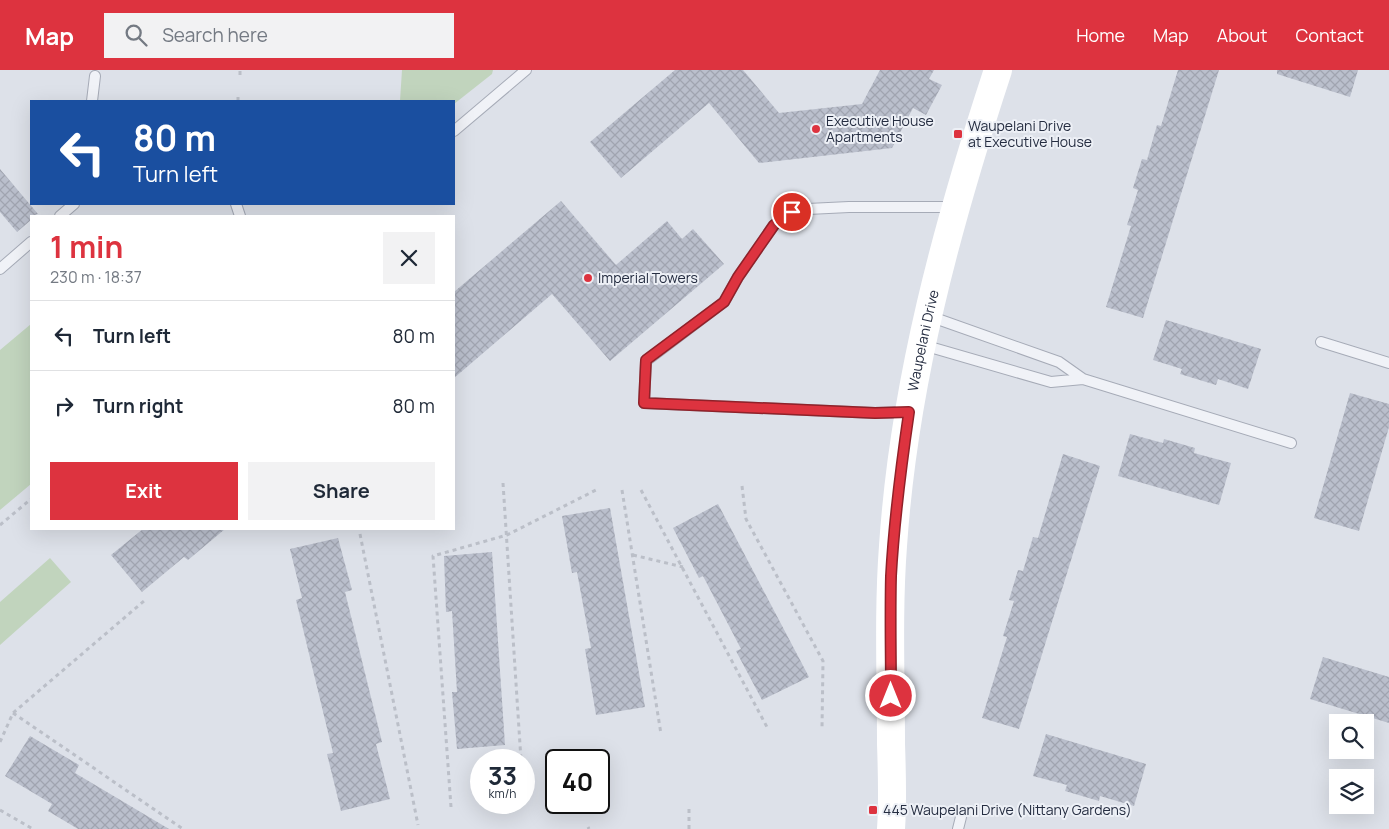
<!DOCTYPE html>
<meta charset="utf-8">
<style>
body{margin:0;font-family:Manrope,sans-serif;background:#f2f2f3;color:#1f2937;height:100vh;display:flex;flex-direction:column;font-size:19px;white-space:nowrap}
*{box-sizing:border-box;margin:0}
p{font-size:16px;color:#747a83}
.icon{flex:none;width:28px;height:28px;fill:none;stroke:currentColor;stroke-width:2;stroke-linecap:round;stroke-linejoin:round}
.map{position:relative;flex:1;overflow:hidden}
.side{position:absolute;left:30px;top:145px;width:425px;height:315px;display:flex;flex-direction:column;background:#fff;border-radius:0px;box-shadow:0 5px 20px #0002}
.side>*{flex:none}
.hud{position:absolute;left:30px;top:30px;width:425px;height:105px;border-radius:0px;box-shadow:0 5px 20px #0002;background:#1a4fa0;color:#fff;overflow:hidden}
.tools{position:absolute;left:1329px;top:644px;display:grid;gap:10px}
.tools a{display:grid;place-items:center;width:45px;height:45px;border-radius:0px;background:#fff;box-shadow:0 5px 20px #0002;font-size:25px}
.speed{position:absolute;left:470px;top:679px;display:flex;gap:10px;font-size:25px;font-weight:700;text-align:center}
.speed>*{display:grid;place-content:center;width:65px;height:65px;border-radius:50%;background:#fff;box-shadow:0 5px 20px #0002;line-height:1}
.speed small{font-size:12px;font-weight:400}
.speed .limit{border:2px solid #111;border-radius:8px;background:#fff;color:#111}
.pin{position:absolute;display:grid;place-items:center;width:42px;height:42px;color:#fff;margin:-21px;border:2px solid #fff;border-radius:50%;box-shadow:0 1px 5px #0007}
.me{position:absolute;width:55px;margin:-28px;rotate:0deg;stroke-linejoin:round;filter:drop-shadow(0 0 4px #0008)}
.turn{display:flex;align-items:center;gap:18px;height:105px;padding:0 20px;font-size:22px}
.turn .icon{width:65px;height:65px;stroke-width:2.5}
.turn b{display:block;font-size:35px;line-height:42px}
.round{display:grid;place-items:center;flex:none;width:52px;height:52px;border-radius:0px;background:#f2f2f3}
.head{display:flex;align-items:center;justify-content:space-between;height:85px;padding:0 20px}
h1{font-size:30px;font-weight:700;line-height:38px;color:#dd333f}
.cta{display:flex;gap:10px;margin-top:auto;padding:10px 20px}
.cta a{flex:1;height:58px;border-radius:0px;background:#dd333f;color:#fff;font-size:20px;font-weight:700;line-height:58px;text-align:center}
.cta a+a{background:#f2f2f3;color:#1f2937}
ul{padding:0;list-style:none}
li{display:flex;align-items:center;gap:15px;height:70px;padding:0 20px;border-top:1px solid #e0e1e3}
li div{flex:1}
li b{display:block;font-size:19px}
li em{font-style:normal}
header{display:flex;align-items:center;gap:30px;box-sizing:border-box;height:70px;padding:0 25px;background:#dd333f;color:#fff}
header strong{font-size:24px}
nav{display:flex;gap:28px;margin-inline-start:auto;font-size:18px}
.search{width:350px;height:45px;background:#f2f2f3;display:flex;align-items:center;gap:12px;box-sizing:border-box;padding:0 18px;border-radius:0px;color:#747a83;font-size:19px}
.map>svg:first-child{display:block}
.green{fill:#c1d4bd}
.building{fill:url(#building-cross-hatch)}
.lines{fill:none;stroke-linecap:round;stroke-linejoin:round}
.lane-casing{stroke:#a6abb7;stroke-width:12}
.path{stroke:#bbbfc8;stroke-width:3;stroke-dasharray:4 4;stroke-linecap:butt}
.lane{stroke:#f0f2f7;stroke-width:10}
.secondary{stroke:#fff;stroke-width:28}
.route-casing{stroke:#902129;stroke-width:12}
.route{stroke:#dd333f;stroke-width:9}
.poi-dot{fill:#dd333f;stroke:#edf0f6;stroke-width:2}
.labels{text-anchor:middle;stroke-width:4;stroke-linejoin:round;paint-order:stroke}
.poi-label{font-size:14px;fill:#252d41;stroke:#edf0f6;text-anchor:start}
.street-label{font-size:14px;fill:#252d41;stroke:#edf0f6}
</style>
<header>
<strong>Map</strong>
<div class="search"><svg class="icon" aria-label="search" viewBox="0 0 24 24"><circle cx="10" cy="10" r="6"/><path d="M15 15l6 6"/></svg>Search here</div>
<nav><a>Home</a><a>Map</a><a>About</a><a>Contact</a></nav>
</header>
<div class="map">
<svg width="1389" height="759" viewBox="0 0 1389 759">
<defs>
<pattern id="building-cross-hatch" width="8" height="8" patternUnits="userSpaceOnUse" patternTransform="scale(1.25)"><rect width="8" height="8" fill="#babfcc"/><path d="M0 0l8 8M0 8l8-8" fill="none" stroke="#a0a4b0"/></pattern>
</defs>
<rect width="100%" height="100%" fill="#dde1e9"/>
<path class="green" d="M402 0H493L492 4 454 34V31H400Z
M31 254V414L0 440V280Z
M50 488 71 512 0 575V532Z"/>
<path class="building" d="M675 0H743L779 43 862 34 880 0H934L929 9 942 15 926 45 913 38 892 78 759 93 709 33 621 108 590 72Z
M1178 0H1219L1143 248 1106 237 1131 156 1127 155 1138 120 1133 118 1142 89 1147 90 1157 55 1161 56Z
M1277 0H1358L1350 27 1277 4Z
M0 99 38 144 31 146V150L17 162 0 142Z
M561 131 616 195 667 151 682 169 693 159 724 194 610 291 552 224 454 308V222Z
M1166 250 1261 279 1248 319 1218 309 1216 315 1180 304 1182 299 1153 290Z
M1350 323 1389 334V357L1359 461 1314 448Z
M1130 364 1163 373 1164 369 1195 378 1194 383 1231 393 1219 435 1118 406Z
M1063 384 1100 396 1019 659 982 648 1007 567 1003 566 1014 531 1009 530 1018 500 1023 501 1033 467 1038 468Z
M718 434 809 607 762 630 736 581 741 579 703 506 699 508 673 458Z
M610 438 645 637 596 645 585 579 591 578 577 502 572 503 562 446Z
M143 459H225L188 490 184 487 142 522 111 485Z
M338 468 352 520 345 522 382 672 376 674 390 729 341 741 327 684 333 683 296 530 302 528 290 479Z
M492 482 505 675 457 679 452 622H457L452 541 446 542 444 486Z
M1323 587 1389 607V653L1310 629Z
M1046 664 1146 694 1134 736 1100 726 1099 731 1065 721 1067 715 1033 706Z
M30 666 79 695 75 703 169 759H78L48 741 52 734 5 706Z"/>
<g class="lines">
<g class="lane-casing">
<path id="lane" d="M92 31 95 6
M454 61 526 0
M236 134 240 146
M60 146 74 134
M0 199 31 172
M929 246 1059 292 1083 309 1291 373
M1321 272 1389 293
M923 275 1051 312 1083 309
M908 342 875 343 644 333 646 291 724 232 738 207 774 155 792 142 808 139 849 137H954
M958 759 961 747"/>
</g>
<path class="path" d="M240 5V0
M238 31V27
M503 413 521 690
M742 416 746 449 823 591 822 658
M622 420 661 664
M641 420 768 659
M0 455 31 429
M360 464 418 755
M633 485 683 497
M13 643 183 759
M0 672 13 643 144 531
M451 737 433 486 507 465 598 419
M0 740 33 759
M588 757 589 759
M689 759V736"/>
<use href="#lane" class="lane"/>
<path class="secondary" id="s1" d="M891 759C893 731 892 702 891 674 891 608 888 542 893 476 904 313 947 155 998 0"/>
</g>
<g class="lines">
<g class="route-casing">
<path id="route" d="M792 142 774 155 738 207 724 232 646 290 644 333 875 343 909 342C901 397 894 451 891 506 890 546 891 586 891 626"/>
</g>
<use href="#route" class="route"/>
</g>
<g class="poi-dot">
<circle cx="816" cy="59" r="5"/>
<rect x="953" y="59" width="10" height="10" rx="2.5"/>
<circle cx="588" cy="208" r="5"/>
<rect x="868" y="735" width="10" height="10" rx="2.5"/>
</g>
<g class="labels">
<g class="poi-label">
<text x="826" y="56">Executive House<tspan x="826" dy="16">Apartments</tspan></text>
<text x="968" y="61">Waupelani Drive<tspan x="968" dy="16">at Executive House</tspan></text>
<text x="598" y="213">Imperial Towers</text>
<text x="883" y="745">445 Waupelani Drive (Nittany Gardens)</text>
</g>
<g class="street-label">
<text dy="5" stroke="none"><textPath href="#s1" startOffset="491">Waupelani Drive</textPath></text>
</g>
</g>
</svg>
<div class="tools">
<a><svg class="icon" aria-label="search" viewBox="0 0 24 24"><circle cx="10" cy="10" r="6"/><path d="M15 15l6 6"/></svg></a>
<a><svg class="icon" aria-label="layers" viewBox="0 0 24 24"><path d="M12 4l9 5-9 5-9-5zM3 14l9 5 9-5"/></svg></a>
</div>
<div class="speed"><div>33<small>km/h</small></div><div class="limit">40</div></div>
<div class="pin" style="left:792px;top:142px;background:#d93025"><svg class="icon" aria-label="arrive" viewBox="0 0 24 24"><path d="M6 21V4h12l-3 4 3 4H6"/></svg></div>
<svg class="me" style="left:891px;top:626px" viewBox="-20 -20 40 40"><circle r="17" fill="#dd333f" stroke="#fff" stroke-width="3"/><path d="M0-11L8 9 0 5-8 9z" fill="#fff"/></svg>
<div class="hud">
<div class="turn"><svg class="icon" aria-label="left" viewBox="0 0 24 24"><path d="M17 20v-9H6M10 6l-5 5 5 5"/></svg><div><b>80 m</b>Turn left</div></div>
</div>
<section class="side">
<div class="head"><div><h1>1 min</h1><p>230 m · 18:37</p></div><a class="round"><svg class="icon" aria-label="close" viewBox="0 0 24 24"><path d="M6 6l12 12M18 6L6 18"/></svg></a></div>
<ul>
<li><svg class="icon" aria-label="left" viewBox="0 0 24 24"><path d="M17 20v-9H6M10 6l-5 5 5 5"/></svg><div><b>Turn left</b></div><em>80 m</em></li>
<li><svg class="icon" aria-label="right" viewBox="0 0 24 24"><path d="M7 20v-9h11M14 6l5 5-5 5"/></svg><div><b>Turn right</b></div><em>80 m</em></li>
</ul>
<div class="cta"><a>Exit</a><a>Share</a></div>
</section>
</div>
